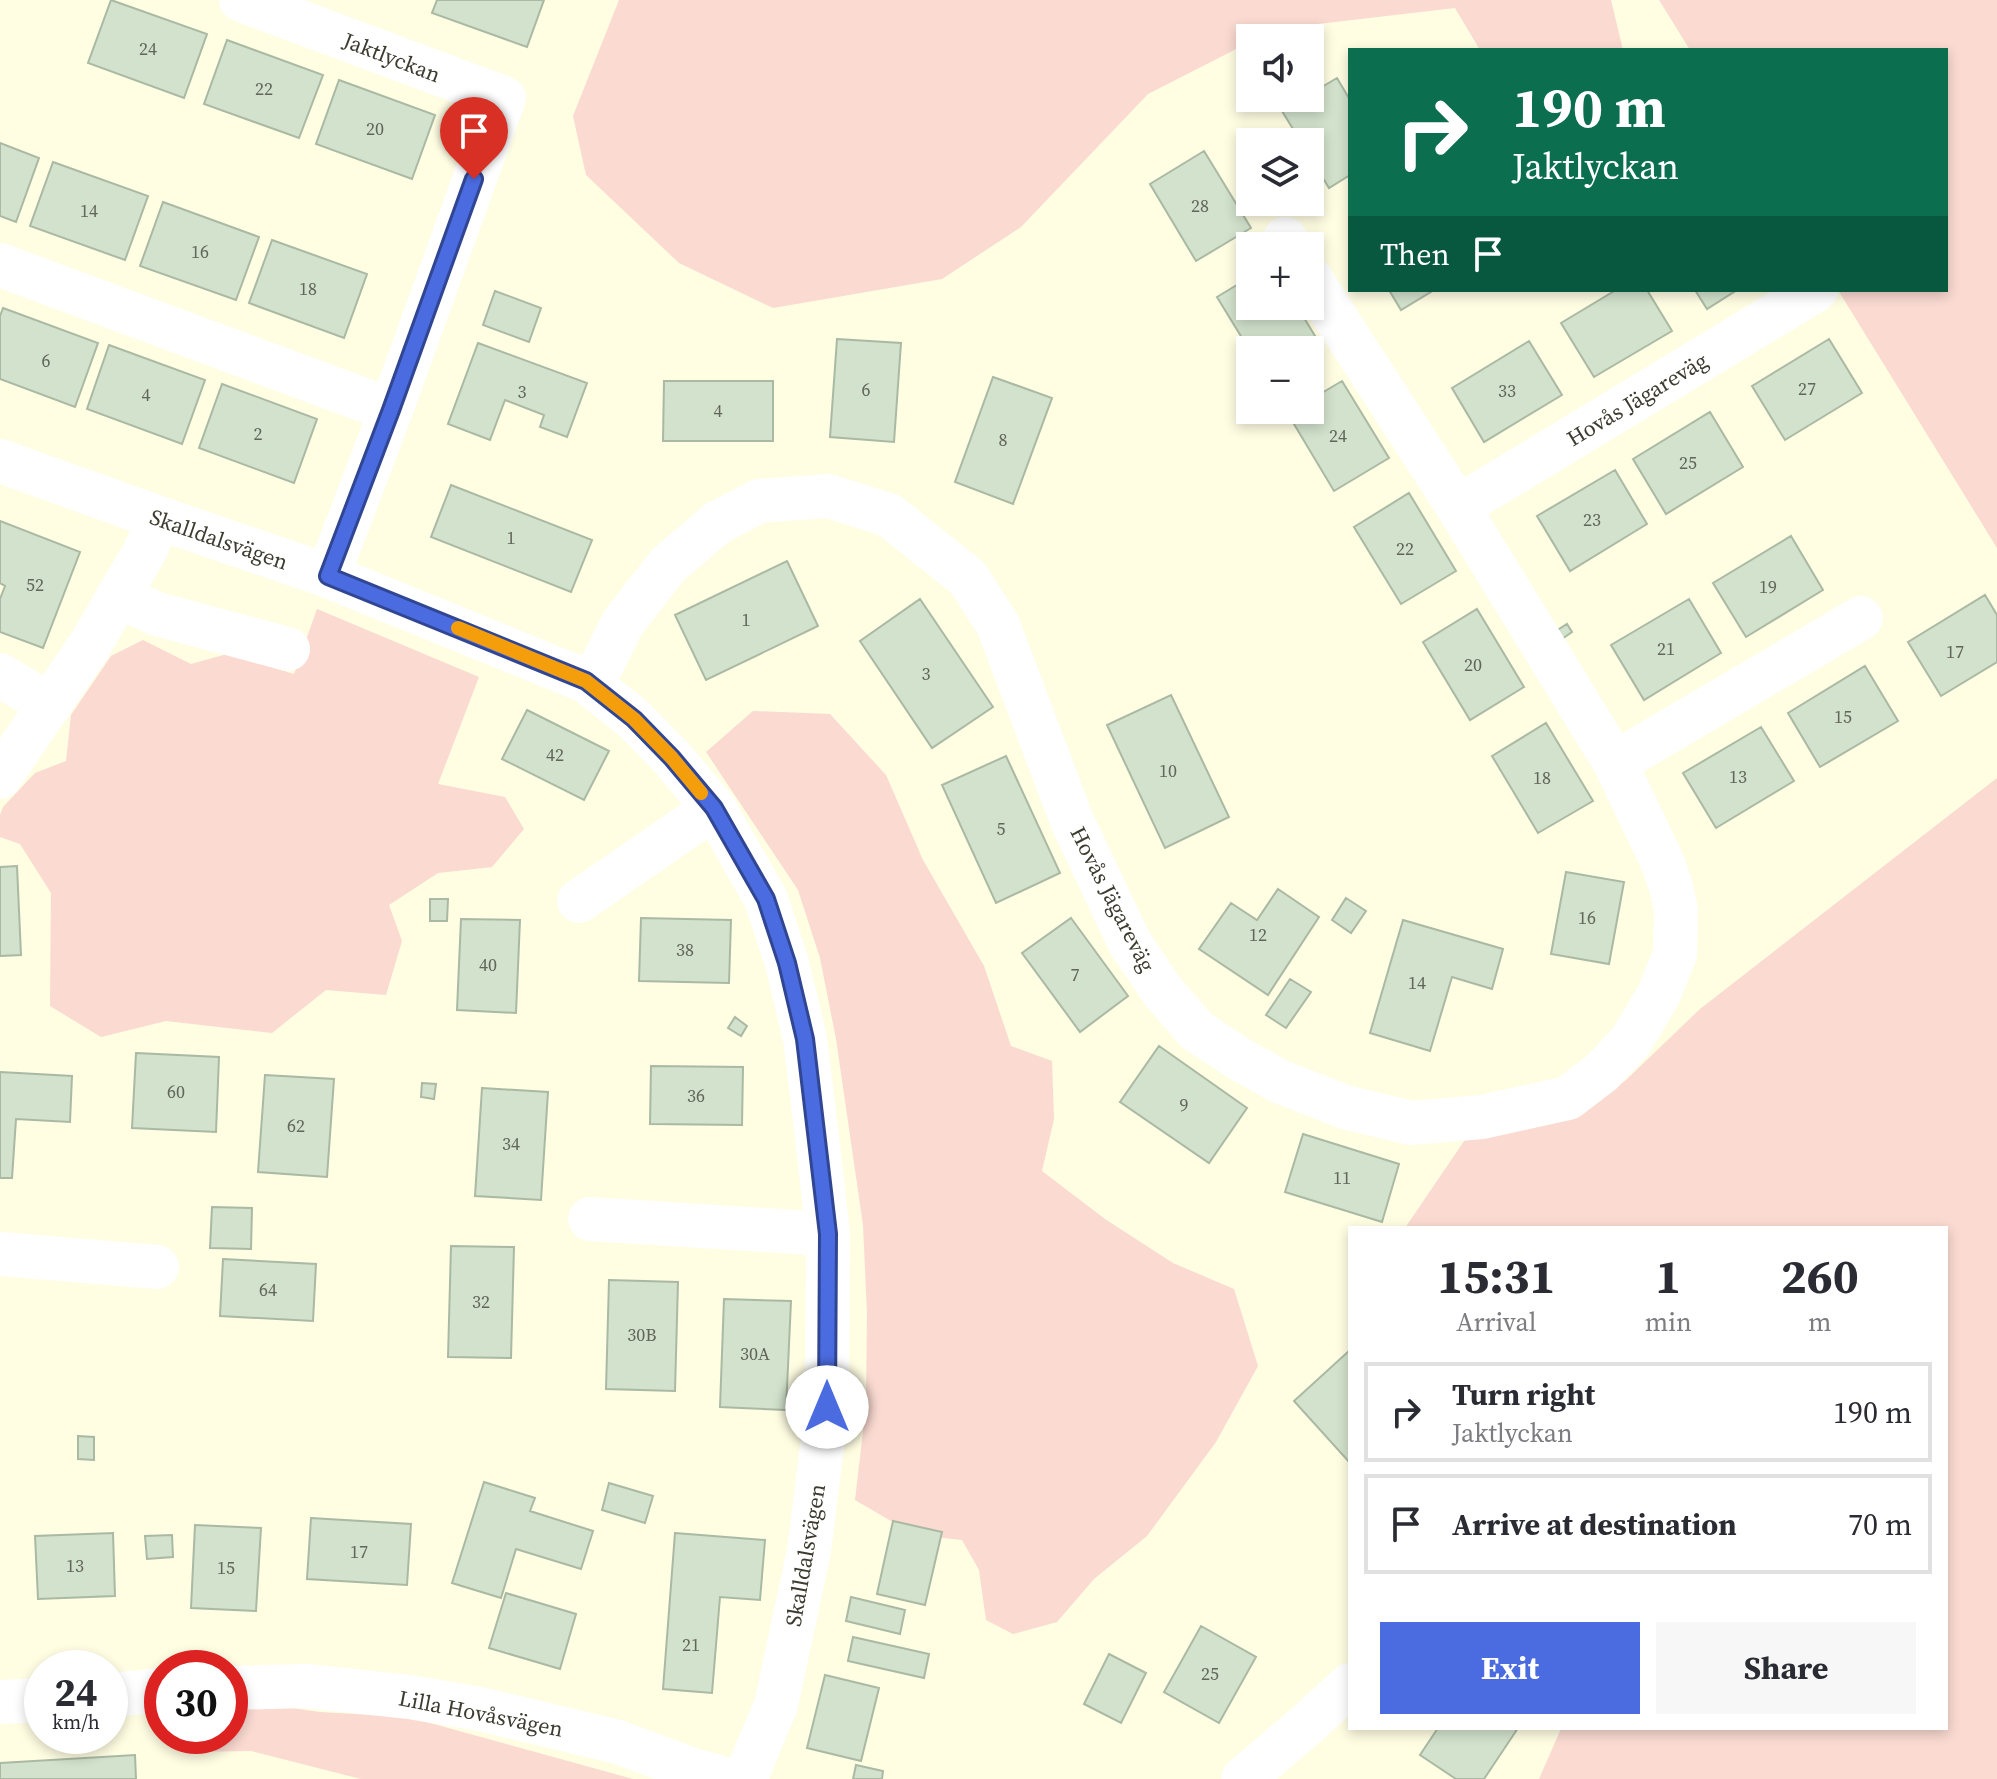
<!DOCTYPE html>
<meta charset="utf-8">
<style>
body{margin:0;font-family:"Source Serif 4",serif;background:#f7f7f7;color:#2b2b33;height:100vh;display:flex;flex-direction:column;font-size:30px;white-space:nowrap}
*{box-sizing:border-box;margin:0}
p{font-size:26px;color:#7c7c81}
.icon{flex:none;width:44px;height:44px;fill:none;stroke:currentColor;stroke-width:2;stroke-linecap:round;stroke-linejoin:round}
.map{position:relative;flex:1;overflow:hidden}
.side{position:absolute;left:1348px;top:1226px;width:600px;height:504px;display:flex;flex-direction:column;background:#fff;border-radius:0px;box-shadow:0 4px 12px #0003}
.side>*{flex:none}
.top-card{position:absolute;left:1348px;top:48px;width:600px;height:244px;border-radius:0px;box-shadow:0 4px 12px #0003;background:#0b6e4f;color:#fff;overflow:hidden}
.buttons{position:absolute;left:1236px;top:24px;display:grid;gap:16px}
.buttons a{display:grid;place-items:center;width:88px;height:88px;border-radius:0px;background:#fff;box-shadow:0 4px 12px #0003;font-size:40px}
.speed{position:absolute;left:24px;top:1650px;display:flex;gap:16px;font-size:40px;font-weight:700;text-align:center}
.speed>*{display:grid;place-content:center;width:104px;height:104px;border-radius:50%;background:#fff;box-shadow:0 4px 12px #0003;line-height:1}
.speed small{font-size:20px;font-weight:400}
.speed .limit{border:12px solid #d22;background:#fff;color:#111}
.pin{position:absolute;display:grid;place-items:center;width:68px;height:68px;color:#fff;margin:-82px -34px;border-radius:50% 50% 50% 0;rotate:-45deg;box-shadow:0 0 8px #0007}
.pin .icon{rotate:45deg}
.me{position:absolute;width:88px;margin:-44px;rotate:0deg;stroke-linejoin:round;filter:drop-shadow(0 0 6px #0008)}
.turn{display:flex;align-items:center;gap:28px;height:168px;padding:0 32px;font-size:36px}
.turn .icon{width:104px;height:104px;stroke-width:2.5}
.turn b{display:block;font-size:56px;line-height:68px}
.then{display:flex;align-items:center;height:76px;padding:0 32px;background:#0003;gap:16px;font-size:30px}
.eta{display:flex;justify-content:space-evenly;align-items:center;height:136px;text-align:center}
.eta b{font-size:48px;font-weight:700;line-height:56px}
.cta{display:flex;gap:16px;margin-top:auto;padding:16px 32px}
.cta a{flex:1;height:92px;border-radius:0px;background:#4b6ce0;color:#fff;font-size:32px;font-weight:700;line-height:92px;text-align:center}
.cta a+a{background:#f7f7f7;color:#2b2b33}
ul{padding:0;list-style:none}
li{display:flex;align-items:center;gap:24px;height:100px;margin:0 16px 12px;padding:0 16px;border:4px solid #e1e1e2;border-radius:0px}
li div{flex:1}
li b{display:block;font-size:30px}
li em{font-style:normal}
.map>svg:first-child{display:block}
.green{fill:#fadad1}
.building{fill:#d2e2cc;stroke:#aab9a3;stroke-width:2}
.lines{fill:none;stroke-linecap:round;stroke-linejoin:round}
.minor{stroke:#fff;stroke-width:44}
.route-casing{stroke:#314692;stroke-width:20}
.route{stroke:#4b6ce0;stroke-width:14}
.slow{stroke:#f59e0b;stroke-width:14}
.labels{text-anchor:middle;stroke-width:6;stroke-linejoin:round;paint-order:stroke}
.number-label{font-size:18px;fill:#626658}
.street-label{font-size:22px;fill:#3d3c31;stroke:#fff}
</style>
<div class="map">
<svg width="1997" height="1779" viewBox="0 0 1997 1779">
<rect width="100%" height="100%" fill="#fffde2"/>
<path class="green" d="M619 0H1611L1623 50H1480L1455 8 1275 29 1258 38H1250V42L1148 94 1021 227 942 279 773 308 679 263 586 175 573 116Z
M1659 0H1997V548L1838 290H1946V50H1690Z
M317 609 479 677 438 784 505 797 524 829 492 867 438 873 389 905 402 941 386 995 326 990 272 1033 166 1021 101 1037 50 1006 51 893 20 844 0 837V815L3 807 35 773 66 761 71 715 111 656 143 640 191 664 227 654 294 674Z
M753 711 830 714 886 775 923 860 984 966 1011 1046 1052 1061 1054 1119 1042 1171 1105 1219 1173 1263 1234 1289 1258 1366 1216 1442 1147 1536 1094 1579 1057 1622 1013 1634 986 1620 979 1570 962 1540 915 1535 855 1500 866 1406 867 1313 863 1225 836 1039 820 958 798 890 706 752Z
M1997 778V1779H1539L1560 1731 1559 1728H1946V1228H1405L1473 1128 1579 1115 1626 1080 1700 1009Z
M264 1704 320 1712 408 1717 633 1779H361L251 1751 186 1752 181 1736H230V1709Z"/>
<path class="building" d="M111 0 207 34 184 98 88 63Z
M437 0H544L527 47 432 13Z
M227 40 323 75 299 138 204 104Z
M1337 78 1350 100V175L1329 188 1310 157V142H1301L1282 111 1304 98H1310V94Z
M339 80 435 115 412 179 316 144Z
M0 143 39 158 16 222 0 216Z
M1204 151 1251 228 1196 261 1150 184Z
M53 162 148 196 125 260 30 226Z
M163 202 259 237 236 300 140 266Z
M272 240 367 274 344 338 249 303Z
M1250 277V306H1297L1318 341 1304 350 1250 351 1217 297Z
M1389 290H1434L1401 310Z
M1616 290H1647L1672 331 1594 377 1561 323Z
M1695 290H1737L1707 309Z
M495 291 541 308 529 342 483 325Z
M3 308 98 343 75 407 0 379V316Z
M837 339 901 343 894 442 830 437Z
M1829 339 1862 393 1785 440 1752 386Z
M1529 341 1562 395 1484 442 1452 388Z
M478 343 587 383 567 437 540 427 544 415 505 400 490 440 448 424Z
M109 345 205 380 182 444 87 409Z
M993 377 1052 398 1013 504 955 482Z
M664 381H773V441H663Z
M1342 381 1389 458 1334 491 1288 414 1294 410H1310V400Z
M222 384 317 419 294 483 199 448Z
M1710 412 1743 467 1666 514 1633 459Z
M1615 470 1647 524 1570 571 1537 516Z
M451 485 592 540 571 592 431 537Z
M1409 493 1456 571 1401 604 1354 527Z
M0 521 80 552 43 648 0 632V599L5 586 0 583Z
M1791 536 1823 590 1746 637 1713 583Z
M787 561 818 626 706 680 675 615Z
M1985 595 1997 615V662L1941 696 1908 642Z
M920 599 993 707 932 748 860 641Z
M1689 599 1721 653 1644 700 1611 645Z
M1477 609 1524 687 1470 720 1423 642Z
M1567 624 1572 632 1562 639 1556 631Z
M1865 666 1898 721 1820 767 1788 713Z
M1171 695 1229 817 1165 848 1107 725Z
M527 710 609 751 584 800 502 759Z
M1546 723 1593 801 1538 833 1492 756Z
M1761 727 1794 781 1716 828 1683 773Z
M1006 756 1060 873 996 903 942 785Z
M17 866 21 955 0 956V867Z
M1566 872 1624 882 1609 964 1551 954Z
M1278 889 1319 917 1268 995 1199 949 1231 903 1257 920Z
M1346 898 1366 911 1351 933 1332 920Z
M430 899H448L447 921H430Z
M641 918 731 920 729 983 639 981Z
M1071 918 1128 996 1080 1032 1022 953Z
M461 919 520 920 516 1013 457 1010Z
M1403 920 1503 949 1492 989 1452 977 1430 1051 1370 1033Z
M1290 979 1311 992 1286 1028 1266 1015Z
M735 1017 747 1026 741 1036 728 1028Z
M1159 1046 1247 1108 1209 1163 1120 1102Z
M136 1053 219 1057 216 1132 132 1128Z
M651 1066 743 1067 742 1125 650 1124Z
M0 1072 72 1076 70 1122 16 1119 12 1178H0Z
M265 1075 334 1079 327 1177 258 1172Z
M422 1083 436 1084 434 1099 421 1097Z
M482 1088 548 1092 541 1200 475 1196Z
M1303 1134 1399 1164 1382 1222 1285 1192Z
M212 1207 252 1208 251 1249 210 1248Z
M451 1246 514 1247 511 1358 448 1357Z
M223 1259 316 1264 313 1321 220 1316Z
M609 1280 678 1282 675 1391 606 1389Z
M724 1299 791 1301 786 1410 720 1407Z
M1350 1350V1463L1294 1401Z
M78 1436 94 1437V1460L78 1459Z
M484 1482 535 1498 530 1511 593 1531 581 1569 516 1549 501 1598 452 1583Z
M609 1483 653 1496 645 1523 602 1510Z
M311 1518 411 1524 407 1585 307 1579Z
M893 1521 942 1532 925 1605 877 1594Z
M195 1525 261 1528 256 1611 191 1608Z
M113 1533 115 1596 38 1599 35 1536Z
M675 1533 765 1540 760 1600 720 1597 712 1693 663 1689Z
M172 1535 173 1557 147 1559 145 1536Z
M506 1593 576 1614 560 1669 489 1648Z
M851 1597 905 1610 900 1634 846 1621Z
M1201 1626 1256 1657 1219 1723 1164 1692Z
M853 1637 929 1654 924 1678 848 1661Z
M1109 1654 1146 1673 1121 1723 1084 1704Z
M825 1675 879 1688 861 1761 807 1748Z
M1438 1728H1518L1484 1779H1456L1420 1755Z
M135 1755 136 1779H0V1763Z
M856 1765 883 1771 882 1779H853Z"/>
<g class="lines">
<path class="minor" d="M241 0 504 98 391 410 328 576
M1285 239 1290 246
M0 265 391 410
M0 461 159 518 328 576 586 681 634 719 672 758 714 808 766 899 787 963 805 1039 817 1137 828 1234 827 1407 809 1551 776 1705 745 1779
M1458 507 1816 290
M118 596 157 614 288 649
M0 675 50 705
M586 681 602 665 622 624 668 565 717 523 759 501 828 496 889 515 968 578 998 625 1072 821 1130 943 1163 992 1197 1031 1241 1060 1281 1082 1345 1107 1411 1123 1482 1117 1568 1098 1602 1072 1631 1041 1659 994 1675 954 1676 910 1671 887 1663 863 1615 763 1458 507 1310 278
M1615 763 1861 618
M0 777 90 645 146 549 159 518
M579 901 714 808
M590 1219 828 1234
M0 1254 157 1267
M230 1688 306 1686 410 1697 480 1709 618 1742 693 1770 724 1779
M110 1695 162 1690
M0 1702 42 1700
M1243 1779 1304 1727 1350 1685"/>
</g>
<g class="lines">
<g class="route-casing">
<path id="route" d="M474 179 391 410 328 576 586 681 634 719 672 758 714 808 766 899 787 963 805 1039 828 1234 827 1407"/>
</g>
<use href="#route" class="route"/>
<path class="slow" d="M458 628 586 681 634 719 672 758 701 793"/>
</g>
<g class="labels">
<g class="number-label">
<text x="148" y="55">24</text>
<text x="264" y="95">22</text>
<text x="375" y="135">20</text>
<text x="1200" y="212">28</text>
<text x="89" y="217">14</text>
<text x="200" y="258">16</text>
<text x="308" y="295">18</text>
<text x="46" y="367">6</text>
<text x="1807" y="395">27</text>
<text x="866" y="396">6</text>
<text x="1507" y="397">33</text>
<text x="522" y="398">3</text>
<text x="146" y="401">4</text>
<text x="718" y="417">4</text>
<text x="258" y="440">2</text>
<text x="1338" y="442">24</text>
<text x="1003" y="446">8</text>
<text x="1688" y="469">25</text>
<text x="1592" y="526">23</text>
<text x="511" y="544">1</text>
<text x="1405" y="555">22</text>
<text x="35" y="591">52</text>
<text x="1768" y="593">19</text>
<text x="746" y="626">1</text>
<text x="1666" y="655">21</text>
<text x="1955" y="658">17</text>
<text x="1473" y="671">20</text>
<text x="926" y="680">3</text>
<text x="1843" y="723">15</text>
<text x="555" y="761">42</text>
<text x="1168" y="777">10</text>
<text x="1738" y="783">13</text>
<text x="1542" y="784">18</text>
<text x="1001" y="835">5</text>
<text x="1587" y="924">16</text>
<text x="1258" y="941">12</text>
<text x="685" y="956">38</text>
<text x="488" y="971">40</text>
<text x="1075" y="981">7</text>
<text x="1417" y="989">14</text>
<text x="176" y="1098">60</text>
<text x="696" y="1102">36</text>
<text x="1184" y="1111">9</text>
<text x="296" y="1132">62</text>
<text x="511" y="1150">34</text>
<text x="1342" y="1184">11</text>
<text x="268" y="1296">64</text>
<text x="481" y="1308">32</text>
<text x="642" y="1341">30B</text>
<text x="755" y="1360">30A</text>
<text x="359" y="1558">17</text>
<text x="75" y="1572">13</text>
<text x="226" y="1574">15</text>
<text x="691" y="1651">21</text>
<text x="1210" y="1680">25</text>
</g>
<g class="street-label">
<text transform="translate(392 57) rotate(21)" y="8">Jaktlyckan</text>
<text transform="translate(1637 399) rotate(-31)" y="8">Hovås Jägareväg</text>
<text transform="translate(219 539) rotate(19)" y="8">Skalldalsvägen</text>
<text transform="translate(1113 899) rotate(63)" y="8">Hovås Jägareväg</text>
<text transform="translate(805 1555) rotate(-80)" y="8">Skalldalsvägen</text>
<text transform="translate(481 1713) rotate(11)" y="8">Lilla Hovåsvägen</text>
</g>
</g>
</svg>
<div class="buttons">
<a><svg class="icon" aria-label="sound" viewBox="0 0 24 24"><path d="M4 9h4l5-4v14l-5-4H4zM17 9q2 3 0 6"/></svg></a>
<a><svg class="icon" aria-label="layers" viewBox="0 0 24 24"><path d="M12 4l9 5-9 5-9-5zM3 14l9 5 9-5"/></svg></a>
<a>+</a>
<a>−</a>
</div>
<div class="speed"><div>24<small>km/h</small></div><div class="limit">30</div></div>
<div class="pin" style="left:474px;top:179px;background:#d93025"><svg class="icon" aria-label="arrive" viewBox="0 0 24 24"><path d="M6 21V4h12l-3 4 3 4H6"/></svg></div>
<svg class="me" style="left:827px;top:1407px" viewBox="-20 -20 40 40"><circle r="19" fill="#fff"/><path d="M0-13L10 11 0 6-10 11z" fill="#4b6ce0"/></svg>
<div class="top-card">
<div class="turn"><svg class="icon" aria-label="right" viewBox="0 0 24 24"><path d="M7 20v-9h11M14 6l5 5-5 5"/></svg><div><b>190 m</b>Jaktlyckan</div></div>
<div class="then">Then<svg class="icon" aria-label="arrive" viewBox="0 0 24 24"><path d="M6 21V4h12l-3 4 3 4H6"/></svg></div>
</div>
<section class="side">
<div class="eta">
<div><b>15:31</b><p>Arrival</p></div>
<div><b>1</b><p>min</p></div>
<div><b>260</b><p>m</p></div>
</div>
<ul>
<li><svg class="icon" aria-label="right" viewBox="0 0 24 24"><path d="M7 20v-9h11M14 6l5 5-5 5"/></svg><div><b>Turn right</b><p>Jaktlyckan</p></div><em>190 m</em></li>
<li><svg class="icon" aria-label="arrive" viewBox="0 0 24 24"><path d="M6 21V4h12l-3 4 3 4H6"/></svg><div><b>Arrive at destination</b></div><em>70 m</em></li>
</ul>
<div class="cta"><a>Exit</a><a>Share</a></div>
</section>
</div>
